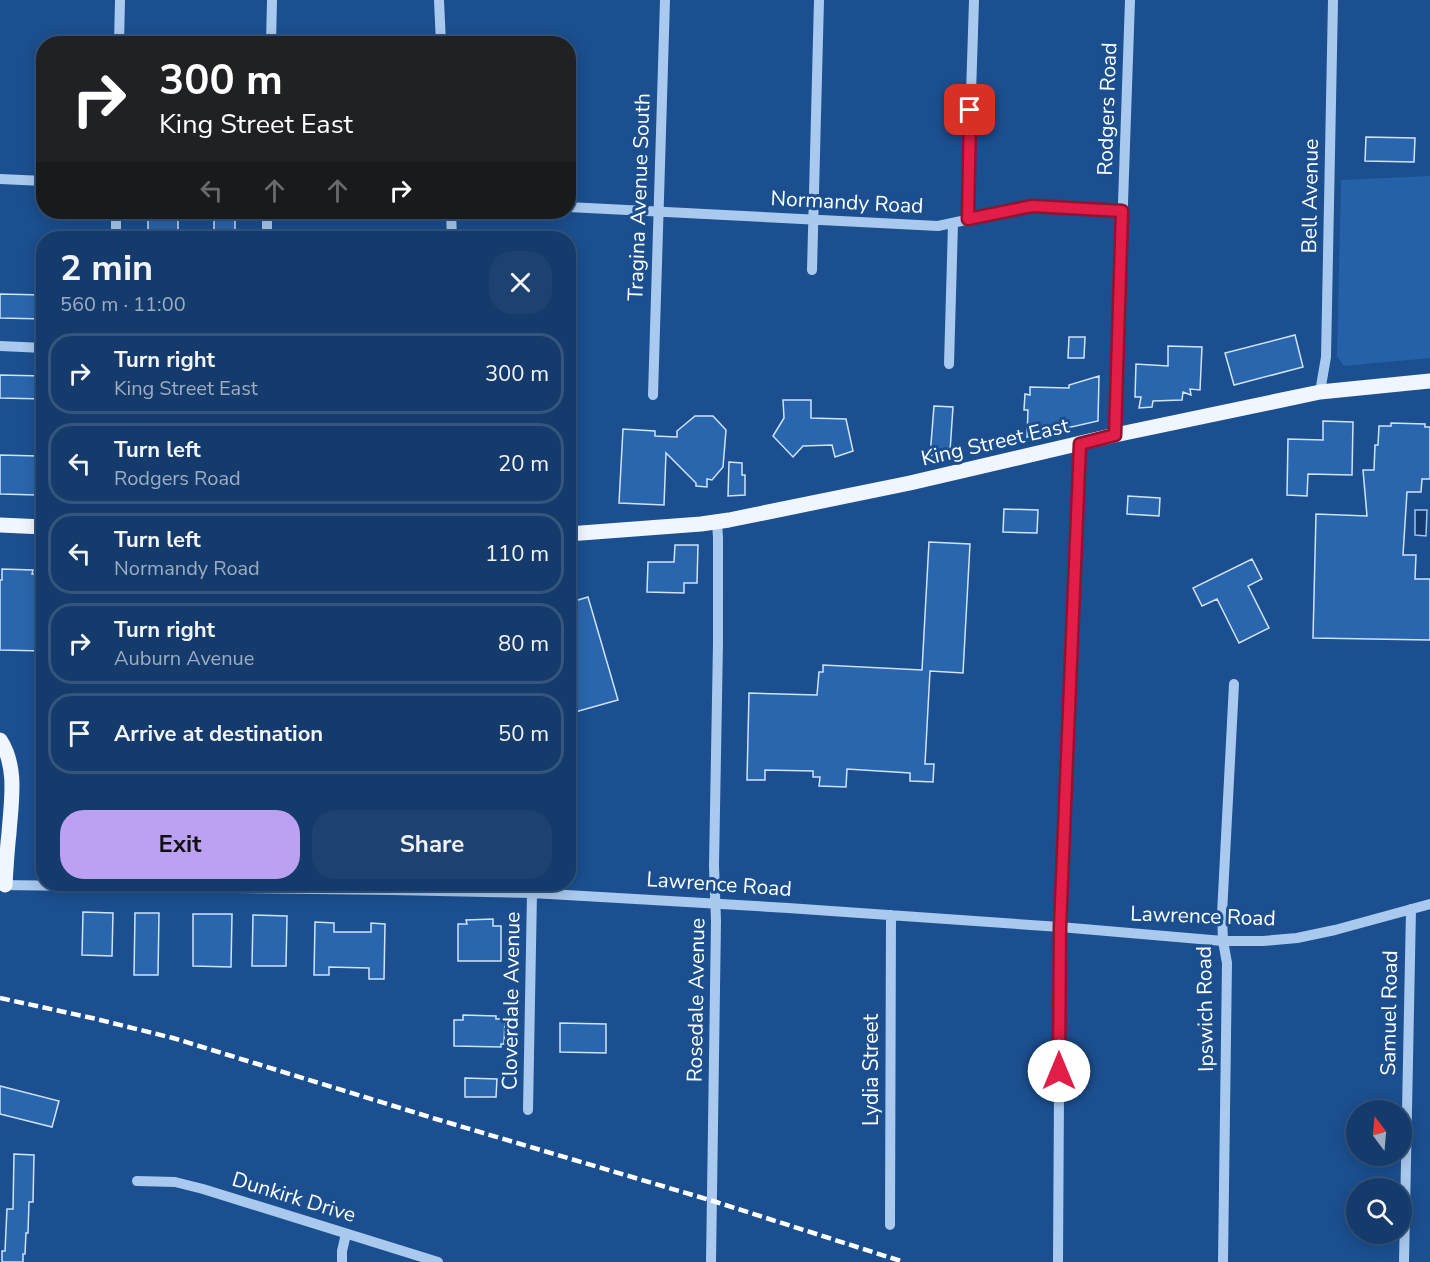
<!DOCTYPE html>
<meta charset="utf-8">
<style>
body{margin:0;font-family:"Nunito Sans",sans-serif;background:#1d4271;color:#f1f3f6;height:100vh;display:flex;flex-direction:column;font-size:22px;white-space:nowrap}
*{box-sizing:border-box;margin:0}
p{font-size:20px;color:#9dadc1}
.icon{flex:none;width:33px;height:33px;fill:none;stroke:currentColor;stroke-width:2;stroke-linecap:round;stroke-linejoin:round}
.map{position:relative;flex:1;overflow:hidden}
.sheet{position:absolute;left:36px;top:231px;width:540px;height:660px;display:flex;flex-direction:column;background:#143b6b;border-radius:24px;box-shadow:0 3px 15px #0003,0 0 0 2px #33557e}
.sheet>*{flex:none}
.top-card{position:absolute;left:36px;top:36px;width:540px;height:183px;border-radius:24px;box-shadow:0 3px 15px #0003,0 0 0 2px #33557e;background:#202124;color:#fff;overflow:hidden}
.needle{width:39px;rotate:344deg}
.tools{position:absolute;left:1346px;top:1100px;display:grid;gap:12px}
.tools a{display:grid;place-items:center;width:66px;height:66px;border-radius:50%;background:#143b6b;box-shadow:0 3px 15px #0003,0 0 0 2px #33557e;font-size:30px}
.pin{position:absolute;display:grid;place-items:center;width:51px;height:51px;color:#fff;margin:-26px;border-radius:12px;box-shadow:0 3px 9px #0006}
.me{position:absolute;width:66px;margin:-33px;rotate:0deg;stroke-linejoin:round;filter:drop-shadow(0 0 4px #0008)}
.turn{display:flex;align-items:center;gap:21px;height:126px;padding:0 24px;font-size:27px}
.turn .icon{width:78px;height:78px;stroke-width:2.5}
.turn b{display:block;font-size:42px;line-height:51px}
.lanes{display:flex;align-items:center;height:57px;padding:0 24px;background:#0003;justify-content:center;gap:30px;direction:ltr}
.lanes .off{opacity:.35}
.round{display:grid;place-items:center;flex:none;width:63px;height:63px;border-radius:24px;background:#1d4271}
.headline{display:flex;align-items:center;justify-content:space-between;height:102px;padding:0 24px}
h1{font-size:36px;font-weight:700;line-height:45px}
.cta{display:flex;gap:12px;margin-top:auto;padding:12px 24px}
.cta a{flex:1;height:69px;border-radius:24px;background:#bca0f2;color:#111;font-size:24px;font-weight:700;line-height:69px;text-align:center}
.cta a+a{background:#1d4271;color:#f1f3f6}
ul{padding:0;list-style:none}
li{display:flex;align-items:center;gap:18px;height:81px;margin:0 12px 9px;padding:0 12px;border:3px solid #33557e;border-radius:24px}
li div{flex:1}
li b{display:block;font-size:22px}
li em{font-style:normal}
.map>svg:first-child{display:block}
.green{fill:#2461a8}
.water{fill:#123a6d;stroke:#9cc4f0;stroke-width:1.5}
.building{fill:#2a66ad;stroke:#cfe3fa;stroke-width:1.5}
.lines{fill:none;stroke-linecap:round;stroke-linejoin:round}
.minor{stroke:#a9c9ee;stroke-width:10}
.major{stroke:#f0f6ff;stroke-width:15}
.rail{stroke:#fff;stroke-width:4.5;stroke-dasharray:10 4.5;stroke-linecap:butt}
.route-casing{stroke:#92132f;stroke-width:15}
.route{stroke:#e11d48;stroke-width:10}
.labels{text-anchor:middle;stroke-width:6;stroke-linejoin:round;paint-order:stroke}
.street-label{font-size:21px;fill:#fff;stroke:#1b4f8f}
</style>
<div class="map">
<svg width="1430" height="1262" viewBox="0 0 1430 1262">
<rect width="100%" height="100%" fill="#1b4f8f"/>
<path class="green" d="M1430 176V358L1344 366 1337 356 1341 180Z"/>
<path class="water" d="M1415 510H1427L1426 536 1415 535Z"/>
<path class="building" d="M1366 137 1415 138 1414 162 1365 161Z
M214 213H235V234H214Z
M148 215H178V238H148Z
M0 294 44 295V319L0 318Z
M1295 335 1303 367 1234 385 1225 353Z
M1069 337H1085L1084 358H1068Z
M1168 346 1202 347 1200 390 1190 389 1191 395 1183 392 1182 400 1153 401 1152 407 1139 408 1141 397H1135L1136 364 1168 366Z
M0 375 44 376V399L0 398Z
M1099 376 1098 421 1027 437 1028 410H1024L1025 394 1030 395V387L1069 388V385Z
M783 400H811V418L846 419 853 451 835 457 832 445 803 446 793 457 773 436 784 418Z
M934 406 953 407 950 451 930 456Z
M695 416H713L726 430 723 467 712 480 707 479V487L696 486V483L666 453 664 505 619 503 623 429 655 431V436L677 437V431Z
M1323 421 1353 422 1352 475 1308 474 1307 496 1287 495 1288 439 1323 440Z
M1391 423 1425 424V427H1430V479H1422L1421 492H1407L1403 555H1416L1415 579H1430V640L1313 638 1316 514 1367 516 1363 470H1374L1375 445H1378L1379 426H1391Z
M0 455 38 456 37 495 0 494Z
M729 462 742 463V475H745V495L728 496Z
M1128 496 1160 498 1159 516 1127 514Z
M1004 509 1038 510 1037 533 1003 532Z
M929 542 970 544 963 673 930 671 925 764H934L933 782 910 781V773L847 769 846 787 819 786 820 777H813V771L765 770V780H747L749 693 817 695 819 672H823V665L922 670Z
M675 545H698L697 583H684V593L647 592 648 562H674Z
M1252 559 1262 579 1248 586 1269 628 1239 643 1217 599 1202 606 1193 588Z
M2 569 33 570 32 574H44V651L0 650V580H2Z
M588 597 618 700 568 714V603Z
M83 912 113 913 112 956 82 955Z
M135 913H159L158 975H134Z
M193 914H232L231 967 193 966Z
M253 915 287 916 286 966H252Z
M493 919V926H501V961H458V924H467L466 920Z
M315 922 334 923V932H371V923L385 924 384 979H369V968L329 967V975H314Z
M463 1015 496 1016V1019H505L504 1044H501V1047L454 1046V1020H463Z
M560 1023 606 1024V1053L560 1052Z
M465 1078 497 1079 496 1097H465Z
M0 1086 59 1101 52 1127 0 1114Z
M14 1154 34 1155 33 1202H29L28 1233H26L25 1254H23V1262H2V1251H5L7 1209H13Z"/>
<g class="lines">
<path class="minor" d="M439 0 441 44
M119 44 120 0
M271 44 272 0
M0 179 44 181
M568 207 938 226 1032 206 1122 211
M451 212 452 238
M967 219 974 0
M116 238V212
M267 238V212
M812 270 819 0
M0 346 44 348
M949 364 953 224
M1320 392 1326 357 1333 0
M653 395 665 0
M1115 435 1130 0
M0 885 391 890 532 893 788 908 1060 927 1223 941H1263L1297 938 1335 930 1430 904
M528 1110 532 893
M137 1181 175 1182 203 1189 438 1262
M890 1225 891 915
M342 1262V1251L346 1234
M711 1262 716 921 714 866 718 643V538L717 522
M1058 1262 1060 927 1080 444
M1223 1262 1227 963 1223 941 1222 914 1234 684
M1404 1262 1411 909"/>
<path class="major" d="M0 525 44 527
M568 534 701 524 729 520 910 483 1115 435 1320 392 1430 381
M0 740C18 767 11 803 9 833 7 850 6 868 5 885"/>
<path class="rail" d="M0 998 92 1018 173 1038 436 1119 713 1201 904 1262"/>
</g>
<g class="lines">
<g class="route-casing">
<path id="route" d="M970 110 968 219 1032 206 1122 211 1115 435 1080 444 1060 927 1059 1071"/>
</g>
<use href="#route" class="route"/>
</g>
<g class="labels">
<g class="street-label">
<text transform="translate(1107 109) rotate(-88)" y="7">Rodgers Road</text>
<text transform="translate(1310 196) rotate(-89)" y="7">Bell Avenue</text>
<text transform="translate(639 197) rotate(-88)" y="7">Tragina Avenue South</text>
<text transform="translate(847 202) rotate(3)" y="7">Normandy Road</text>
<text transform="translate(995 442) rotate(-13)" y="7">King Street East</text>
<text transform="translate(719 884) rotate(4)" y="7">Lawrence Road</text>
<text transform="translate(1203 916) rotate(2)" y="7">Lawrence Road</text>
<text transform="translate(696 1000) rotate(-89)" y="7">Rosedale Avenue</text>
<text transform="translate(511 1001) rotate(-89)" y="7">Cloverdale Avenue</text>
<text transform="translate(1205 1009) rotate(-91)" y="7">Ipswich Road</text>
<text transform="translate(1389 1013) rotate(-89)" y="7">Samuel Road</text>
<text transform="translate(871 1070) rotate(-90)" y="7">Lydia Street</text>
<text transform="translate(294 1197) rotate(17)" y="7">Dunkirk Drive</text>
</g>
</g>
</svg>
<div class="tools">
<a><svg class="needle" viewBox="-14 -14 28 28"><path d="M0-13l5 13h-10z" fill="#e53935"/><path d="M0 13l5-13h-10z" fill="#9dadc1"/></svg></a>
<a><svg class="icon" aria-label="search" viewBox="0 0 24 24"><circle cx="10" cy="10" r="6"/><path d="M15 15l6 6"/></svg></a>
</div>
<div class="pin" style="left:970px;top:110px;background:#d93025"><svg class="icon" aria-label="arrive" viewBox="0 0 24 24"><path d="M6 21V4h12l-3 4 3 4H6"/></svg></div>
<svg class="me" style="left:1059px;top:1071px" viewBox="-20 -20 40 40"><circle r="19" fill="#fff"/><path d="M0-13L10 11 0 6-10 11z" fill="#e11d48"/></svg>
<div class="top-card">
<div class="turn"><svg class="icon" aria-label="right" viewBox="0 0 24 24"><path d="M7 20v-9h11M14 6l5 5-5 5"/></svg><div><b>300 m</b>King Street East</div></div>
<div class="lanes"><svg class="icon off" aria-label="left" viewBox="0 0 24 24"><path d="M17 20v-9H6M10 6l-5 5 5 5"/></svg><svg class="icon off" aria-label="ahead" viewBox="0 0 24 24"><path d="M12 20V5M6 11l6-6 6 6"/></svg><svg class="icon off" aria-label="ahead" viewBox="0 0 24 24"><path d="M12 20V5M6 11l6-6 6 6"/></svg><svg class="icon" aria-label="right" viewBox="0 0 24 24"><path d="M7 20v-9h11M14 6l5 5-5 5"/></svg></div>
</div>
<section class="sheet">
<div class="headline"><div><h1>2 min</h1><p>560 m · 11:00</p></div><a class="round"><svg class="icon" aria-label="close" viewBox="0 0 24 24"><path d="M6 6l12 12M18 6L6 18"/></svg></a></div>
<ul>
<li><svg class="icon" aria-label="right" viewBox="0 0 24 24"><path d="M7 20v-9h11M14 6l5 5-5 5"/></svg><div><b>Turn right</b><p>King Street East</p></div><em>300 m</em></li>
<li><svg class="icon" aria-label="left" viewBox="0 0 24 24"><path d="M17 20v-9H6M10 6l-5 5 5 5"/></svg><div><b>Turn left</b><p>Rodgers Road</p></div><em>20 m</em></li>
<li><svg class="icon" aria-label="left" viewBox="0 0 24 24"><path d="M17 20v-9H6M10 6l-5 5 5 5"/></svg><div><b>Turn left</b><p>Normandy Road</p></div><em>110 m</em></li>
<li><svg class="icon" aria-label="right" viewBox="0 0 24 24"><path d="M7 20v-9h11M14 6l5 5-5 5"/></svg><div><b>Turn right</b><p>Auburn Avenue</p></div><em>80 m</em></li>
<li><svg class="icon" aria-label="arrive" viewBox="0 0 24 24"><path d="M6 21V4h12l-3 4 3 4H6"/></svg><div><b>Arrive at destination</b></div><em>50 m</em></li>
</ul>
<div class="cta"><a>Exit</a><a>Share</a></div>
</section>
</div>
